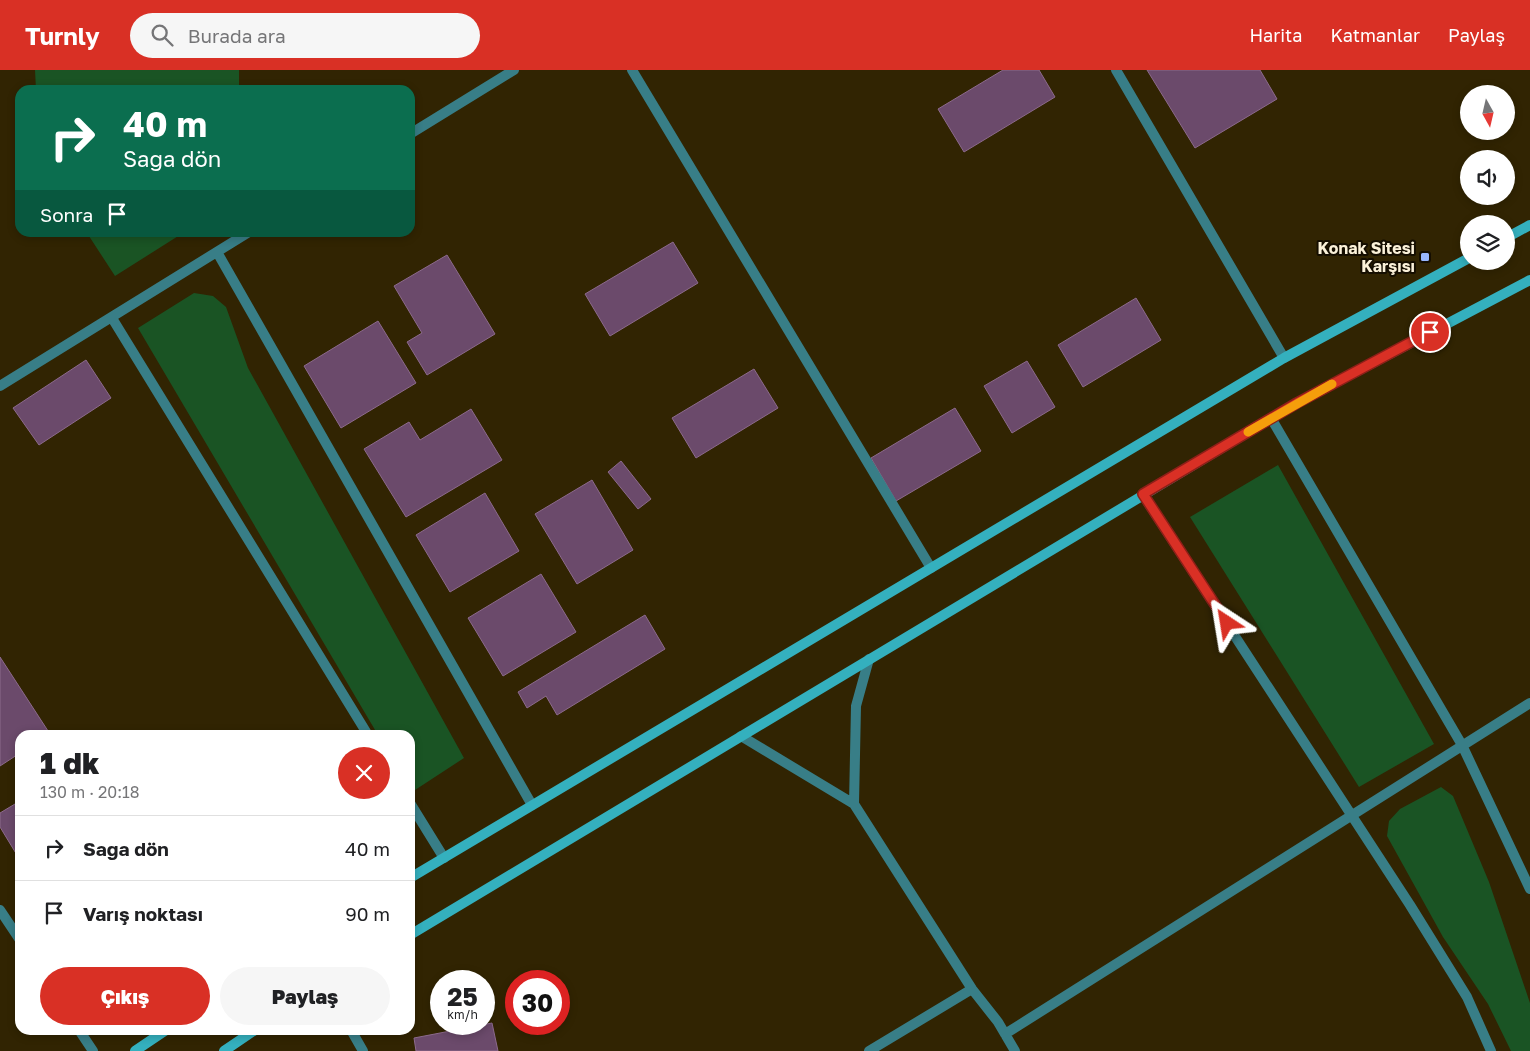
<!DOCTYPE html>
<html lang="tr">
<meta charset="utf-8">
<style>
body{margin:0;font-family:"Golos Text",sans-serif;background:#f6f6f6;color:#202124;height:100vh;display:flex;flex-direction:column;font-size:19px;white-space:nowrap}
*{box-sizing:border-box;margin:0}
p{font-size:16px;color:#757577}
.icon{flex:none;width:28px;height:28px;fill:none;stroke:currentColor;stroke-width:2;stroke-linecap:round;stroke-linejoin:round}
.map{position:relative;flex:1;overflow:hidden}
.side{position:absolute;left:15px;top:660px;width:400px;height:305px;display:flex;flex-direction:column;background:#fff;border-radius:15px;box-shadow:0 2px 8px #0003}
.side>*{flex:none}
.banner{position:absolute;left:15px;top:15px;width:400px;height:152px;border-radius:15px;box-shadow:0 2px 8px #0003;background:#0b6e4f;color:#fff;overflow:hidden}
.needle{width:32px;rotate:172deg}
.fabs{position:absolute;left:1460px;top:15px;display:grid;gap:10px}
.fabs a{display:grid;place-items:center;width:55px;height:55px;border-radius:50%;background:#fff;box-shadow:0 2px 8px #0003;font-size:25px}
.speed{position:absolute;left:430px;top:900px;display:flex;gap:10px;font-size:25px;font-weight:700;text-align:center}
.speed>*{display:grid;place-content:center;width:65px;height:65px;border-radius:50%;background:#fff;box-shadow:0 2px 8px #0003;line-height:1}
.speed small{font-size:12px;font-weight:400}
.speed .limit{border:8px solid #d22;background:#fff;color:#111}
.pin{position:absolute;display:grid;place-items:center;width:42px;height:42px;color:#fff;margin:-21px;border:2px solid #fff;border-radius:50%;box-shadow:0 1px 5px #0007}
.me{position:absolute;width:55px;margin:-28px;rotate:327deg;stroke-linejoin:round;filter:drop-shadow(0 0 4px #0008)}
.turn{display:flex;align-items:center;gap:18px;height:105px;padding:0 25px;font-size:22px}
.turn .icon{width:65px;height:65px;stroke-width:2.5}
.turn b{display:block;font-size:35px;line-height:42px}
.then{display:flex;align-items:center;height:48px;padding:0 25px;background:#0003;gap:10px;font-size:19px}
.round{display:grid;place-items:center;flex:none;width:52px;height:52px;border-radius:26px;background:#f6f6f6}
.summary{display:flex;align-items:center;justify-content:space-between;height:85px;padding:0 25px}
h1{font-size:30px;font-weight:800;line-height:38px}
.button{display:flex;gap:10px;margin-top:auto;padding:10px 25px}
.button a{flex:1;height:58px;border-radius:30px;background:#d93025;color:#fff;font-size:20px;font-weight:800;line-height:58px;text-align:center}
.button a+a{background:#f6f6f6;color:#202124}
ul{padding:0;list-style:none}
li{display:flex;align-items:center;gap:15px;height:65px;padding:0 25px;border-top:1px solid #e0e0e0}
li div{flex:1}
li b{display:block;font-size:19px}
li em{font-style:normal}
header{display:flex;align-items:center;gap:30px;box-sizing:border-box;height:70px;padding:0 25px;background:#d93025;color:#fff}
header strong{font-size:24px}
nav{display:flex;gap:28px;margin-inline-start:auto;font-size:18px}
.search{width:350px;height:45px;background:#f6f6f6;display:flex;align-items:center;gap:12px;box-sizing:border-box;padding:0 18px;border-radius:28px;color:#757577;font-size:19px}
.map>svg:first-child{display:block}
.green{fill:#1a5424}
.building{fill:#6b4a6b;stroke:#8c6a8c}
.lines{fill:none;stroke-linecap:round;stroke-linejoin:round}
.street{stroke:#387e87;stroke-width:10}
.secondary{stroke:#34b0be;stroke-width:10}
.route-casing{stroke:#8d1f18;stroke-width:12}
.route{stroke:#d93025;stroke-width:9}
.slow{stroke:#f59e0b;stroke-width:9}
.poi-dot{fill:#98b6fd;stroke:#150e01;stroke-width:2}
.labels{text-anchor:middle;stroke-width:4;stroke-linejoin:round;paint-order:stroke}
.poi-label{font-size:16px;font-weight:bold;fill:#fbf1d9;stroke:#150e01;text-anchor:end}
</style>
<header>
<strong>Turnly</strong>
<div class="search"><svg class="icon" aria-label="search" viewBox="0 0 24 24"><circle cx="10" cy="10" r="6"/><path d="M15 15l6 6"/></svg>Burada ara</div>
<nav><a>Harita</a><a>Katmanlar</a><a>Paylaş</a></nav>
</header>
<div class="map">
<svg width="1530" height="981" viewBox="0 0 1530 981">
<rect width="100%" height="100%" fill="#312402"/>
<path class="green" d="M35 0H239V20H36Z
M87 163H183L115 206Z
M194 223 213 226 226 237 248 298 464 688 412 722 410 719V665H378L138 258Z
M1278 395 1434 674 1359 717 1190 447Z
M1441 717 1453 726 1489 812 1530 933V981H1511L1488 934 1443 867 1387 766 1389 751 1400 739Z"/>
<path class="building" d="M1003 0H1039L1055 27 964 82 938 39Z
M1147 0H1260L1277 29 1195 78Z
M673 172 698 213 610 266 585 224Z
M447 185 495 264 427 305 407 272 422 263 394 216Z
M1136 228 1161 270 1083 317 1058 275Z
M378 251 416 313 341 358 304 296Z
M86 290 111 328 39 375 13 338Z
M1027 291 1055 337 1012 363 984 316Z
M754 299 778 338 696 388 672 348Z
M955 338 981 381 896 431 871 388Z
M471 339 502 390 406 447 364 379 409 352 420 370Z
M621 391 651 429 638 439 608 402Z
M592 410 633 480 577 514 535 444Z
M485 423 519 481 450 522 416 465Z
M541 504 576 562 503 606 468 548Z
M645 545 665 579 557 645 546 626 527 638 518 622Z
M0 587 50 664 20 665V683L0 696Z
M20 731V790L0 757V743Z
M492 953 498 981H416L414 968Z"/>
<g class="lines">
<path class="street" d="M632 0 931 498
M1116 0 1284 288
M410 64 514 0
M217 182 532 735
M112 248 368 665
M0 316 249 162
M1271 348 1462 675 1530 819
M1143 425 1410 835 1467 927 1491 981
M741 666 854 734 972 919 998 952 1015 981
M410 733 444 788
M854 734 856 636 869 589
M0 840 20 870
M79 960 93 981
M351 960 363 981
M1005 964 1530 633
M869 981 972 919"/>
<path class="secondary" d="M1506 168 1530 155
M410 808 1284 288 1469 188
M410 865 1297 333 1530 210
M135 981 166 960
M224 981 255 960"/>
</g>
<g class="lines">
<g class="route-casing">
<path id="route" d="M1227 553 1143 424 1297 333 1430 262"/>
</g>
<use href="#route" class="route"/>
<path class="slow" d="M1248 362 1332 314"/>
</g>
<rect class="poi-dot" x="1420" y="182" width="10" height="10" rx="2.5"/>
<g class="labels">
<g class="poi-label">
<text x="1415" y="184">Konak Sitesi<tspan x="1415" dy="18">Karşısı</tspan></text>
</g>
</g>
</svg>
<div class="fabs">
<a><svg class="needle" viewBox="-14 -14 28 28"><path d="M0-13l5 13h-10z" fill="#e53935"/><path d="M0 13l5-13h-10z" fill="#757577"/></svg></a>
<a><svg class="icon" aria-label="sound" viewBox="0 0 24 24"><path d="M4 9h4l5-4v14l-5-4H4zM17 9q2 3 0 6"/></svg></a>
<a><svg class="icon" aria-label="layers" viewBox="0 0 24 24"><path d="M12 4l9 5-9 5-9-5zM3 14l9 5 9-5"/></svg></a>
</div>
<div class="speed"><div>25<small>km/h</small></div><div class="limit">30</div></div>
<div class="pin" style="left:1430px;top:262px;background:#d93025"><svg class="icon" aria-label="arrive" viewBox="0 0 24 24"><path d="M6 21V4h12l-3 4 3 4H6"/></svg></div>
<svg class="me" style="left:1227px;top:553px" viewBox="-20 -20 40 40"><path d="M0-17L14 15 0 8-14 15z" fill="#d93025" stroke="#fff" stroke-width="4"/></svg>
<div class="banner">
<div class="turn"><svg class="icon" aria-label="right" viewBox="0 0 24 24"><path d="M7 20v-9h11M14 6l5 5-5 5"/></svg><div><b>40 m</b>Sağa dön</div></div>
<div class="then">Sonra<svg class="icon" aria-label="arrive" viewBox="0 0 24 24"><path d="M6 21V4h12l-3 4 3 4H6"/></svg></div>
</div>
<section class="side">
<div class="summary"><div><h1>1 dk</h1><p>130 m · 20:18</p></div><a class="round" style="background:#d93025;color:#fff"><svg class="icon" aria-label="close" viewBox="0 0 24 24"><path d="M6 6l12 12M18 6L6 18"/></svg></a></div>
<ul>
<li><svg class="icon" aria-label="right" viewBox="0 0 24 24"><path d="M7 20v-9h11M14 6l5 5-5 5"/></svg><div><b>Sağa dön</b></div><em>40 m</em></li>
<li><svg class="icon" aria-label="arrive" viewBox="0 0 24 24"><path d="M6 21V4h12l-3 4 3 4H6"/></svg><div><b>Varış noktası</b></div><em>90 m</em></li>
</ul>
<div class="button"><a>Çıkış</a><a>Paylaş</a></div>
</section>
</div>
